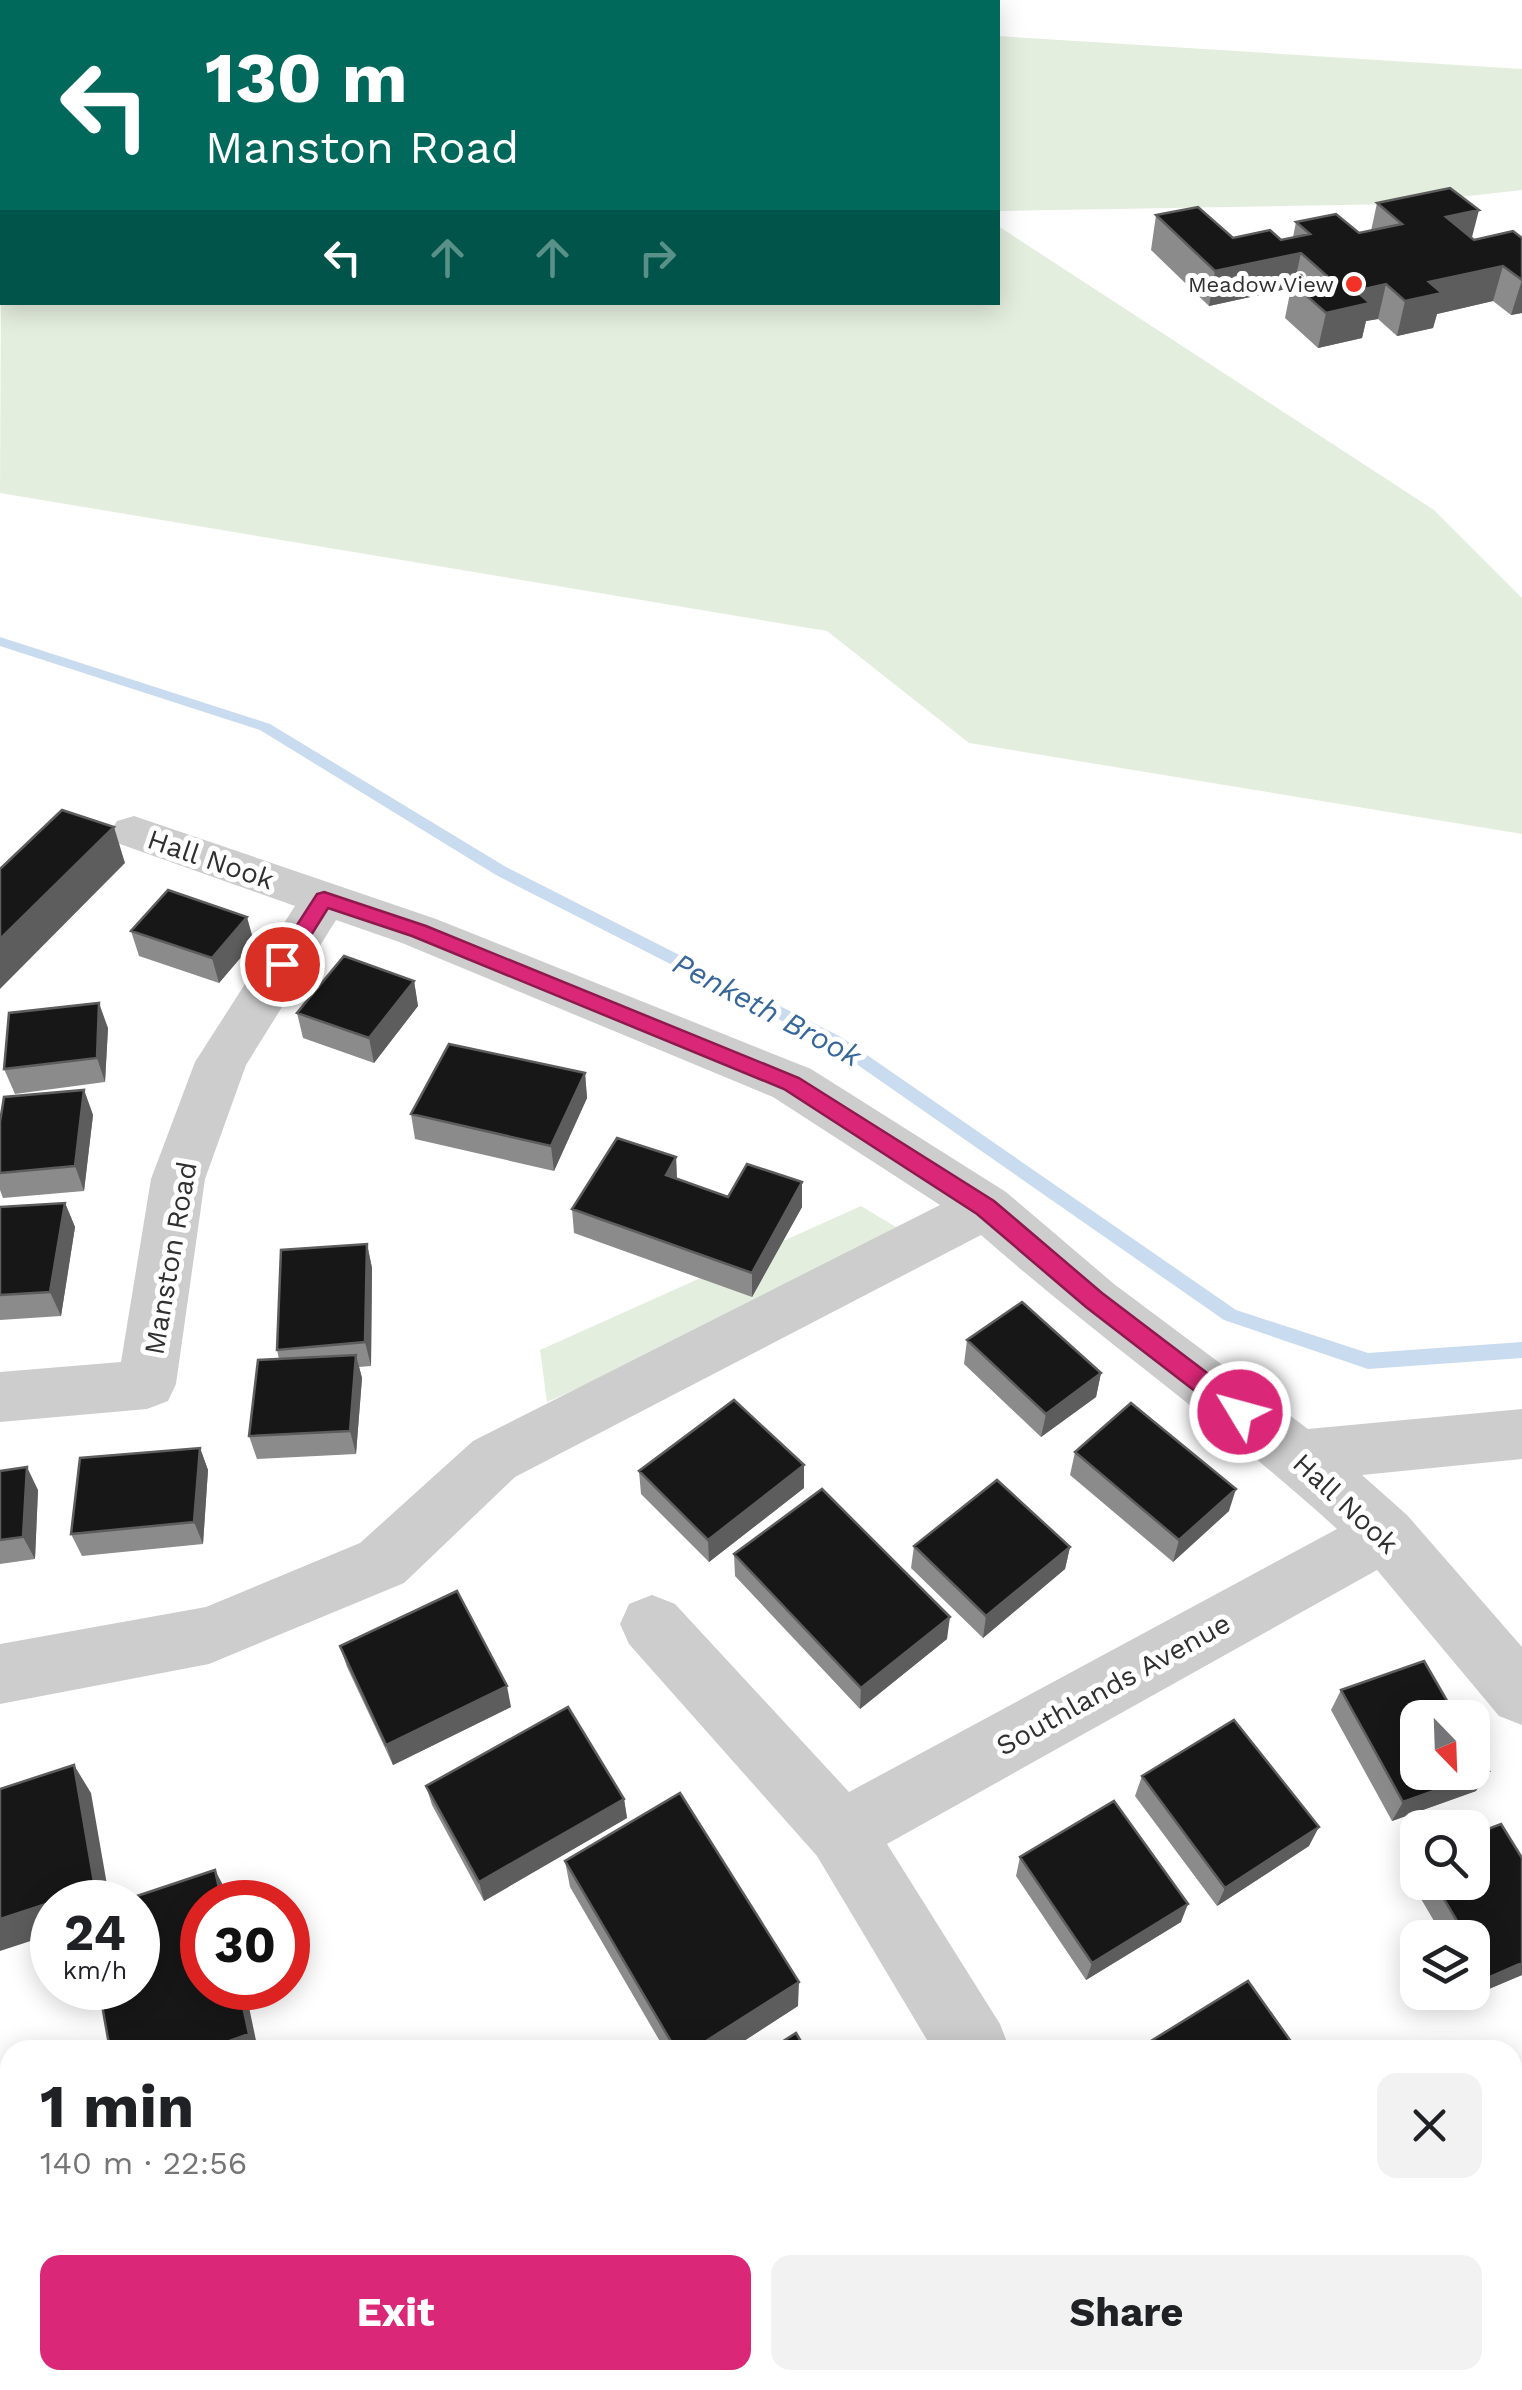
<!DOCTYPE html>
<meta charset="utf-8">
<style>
body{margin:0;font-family:"Work Sans",sans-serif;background:#f2f2f2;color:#202124;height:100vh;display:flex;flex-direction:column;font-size:38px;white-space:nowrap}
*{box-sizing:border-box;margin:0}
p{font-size:32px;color:#757577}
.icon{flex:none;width:55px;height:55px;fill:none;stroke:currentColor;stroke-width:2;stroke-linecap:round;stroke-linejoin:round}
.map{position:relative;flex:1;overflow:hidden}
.drawer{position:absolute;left:0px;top:2040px;width:1522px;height:350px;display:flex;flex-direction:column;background:#fff;border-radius:30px 30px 0 0;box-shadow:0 5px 25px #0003}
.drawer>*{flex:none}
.top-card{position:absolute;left:0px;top:0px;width:1000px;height:305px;box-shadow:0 5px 25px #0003;background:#00695c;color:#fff;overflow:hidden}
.needle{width:65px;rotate:157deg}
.buttons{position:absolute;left:1400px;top:1700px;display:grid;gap:20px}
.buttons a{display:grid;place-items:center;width:90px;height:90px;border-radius:20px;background:#fff;box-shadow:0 5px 25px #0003;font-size:50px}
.speed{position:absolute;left:30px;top:1880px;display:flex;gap:20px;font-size:50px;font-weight:700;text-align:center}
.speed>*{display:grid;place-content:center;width:130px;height:130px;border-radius:50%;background:#fff;box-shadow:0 5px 25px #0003;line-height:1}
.speed small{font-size:25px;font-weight:400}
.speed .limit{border:15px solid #d22;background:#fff;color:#111}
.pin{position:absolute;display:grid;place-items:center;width:85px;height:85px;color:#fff;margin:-42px;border:5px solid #fff;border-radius:50%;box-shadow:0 2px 10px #0007}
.me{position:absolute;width:110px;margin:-55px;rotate:307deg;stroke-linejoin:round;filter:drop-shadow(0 0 8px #0008)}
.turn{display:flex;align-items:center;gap:35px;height:210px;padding:0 40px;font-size:45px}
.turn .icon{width:130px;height:130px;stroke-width:2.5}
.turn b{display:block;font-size:70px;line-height:85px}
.lanes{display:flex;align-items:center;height:95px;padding:0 40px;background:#0003;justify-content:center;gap:50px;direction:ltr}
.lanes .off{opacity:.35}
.round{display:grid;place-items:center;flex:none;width:105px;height:105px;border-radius:20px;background:#f2f2f2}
.overview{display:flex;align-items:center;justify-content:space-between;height:170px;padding:0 40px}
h1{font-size:60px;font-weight:700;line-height:75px}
.button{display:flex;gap:20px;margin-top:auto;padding:20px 40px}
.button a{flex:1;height:115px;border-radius:20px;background:#db2777;color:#fff;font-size:40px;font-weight:700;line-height:115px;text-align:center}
.button a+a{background:#f2f2f2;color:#202124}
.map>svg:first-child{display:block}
.green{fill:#e4eede}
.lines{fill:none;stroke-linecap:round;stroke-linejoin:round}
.stream{fill:#c9dbef;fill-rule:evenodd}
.minor{fill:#cdcdcd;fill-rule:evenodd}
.rail-casing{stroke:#858585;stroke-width:8}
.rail{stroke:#fff;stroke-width:5;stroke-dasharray:14;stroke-linecap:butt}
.wall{fill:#8b8b8b}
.shaded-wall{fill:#5d5d5d}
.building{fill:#171717;stroke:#5d5d5d;stroke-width:2.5}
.route{fill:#db2777;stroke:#8e194d;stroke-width:2.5}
.poi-dot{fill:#f43126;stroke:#fff;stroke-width:4}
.labels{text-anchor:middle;stroke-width:10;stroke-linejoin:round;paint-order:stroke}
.far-poi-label{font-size:22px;fill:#303030;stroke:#fff;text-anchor:end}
.street-label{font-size:28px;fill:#303030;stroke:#fff}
.water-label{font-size:30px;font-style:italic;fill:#37679a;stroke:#fff}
</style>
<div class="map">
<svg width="1522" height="2390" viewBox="0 0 1522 2390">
<rect width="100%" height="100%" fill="#fff"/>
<path class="green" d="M998 36 1522 69V190L1398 204 998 211Z
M2 50V302H998V226L1434 510 1522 598V834L969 743 827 631 0 493Z
M861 1206 916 1239 547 1402 540 1350Z"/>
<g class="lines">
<path class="stream" d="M0 637 270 724 506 867 841 1037 1236 1310 1368 1353 1522 1342V1358L1368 1369 1224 1320 829 1045 496 875 260 730 0 646Z"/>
<path class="minor" d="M134 816 436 919 811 1069 1006 1192 1114 1284 1308 1429 1522 1409V1459L1362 1475 1407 1515 1522 1647V1725L1499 1716 1377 1570 887 1844 1000 2024 1010 2050H933L817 1856 629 1644 620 1624 629 1604 652 1595 675 1604 849 1792 1337 1529C1223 1425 1097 1337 981 1235L515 1477 404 1583 209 1664 0 1704V1644L206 1607 360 1543 473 1441 940 1205 773 1097 402 943 336 920 246 1065 205 1179 176 1384 168 1401 147 1409 0 1422V1372L121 1362 151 1179 195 1062 295 906 117 843 110 832 117 821Z"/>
<g class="rail-casing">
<path id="rail" d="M0 3 4 0"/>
</g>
<use href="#rail" class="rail"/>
</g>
<path class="wall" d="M1377 203 1474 240 1522 238V313L1511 315 1493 301 1437 314 1433 328 1397 336 1378 319 1366 321 1362 338 1318 348 1285 318 1291 288 1209 306 1151 250 1156 215 1233 238 1281 240 1293 237 1296 222 1359 233 1371 231Z
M131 931 254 942 219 983 139 956Z
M414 981 418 1006 374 1063 303 1038 297 1013Z
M108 1028 105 1082 15 1094 4 1069Z
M585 1073 587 1098 554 1171 415 1139 411 1114Z
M84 1090 93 1115 84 1191 3 1198 0 1190V1122Z
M676 1157 677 1179 728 1197 802 1207 752 1297 574 1233 572 1209Z
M65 1203 75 1227 61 1316 0 1320V1207Z
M367 1244 372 1268 371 1366 359 1367 362 1378 356 1454 257 1459 249 1436 279 1359 277 1350Z
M967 1340 1101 1373 1096 1397 1041 1437 964 1364Z
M200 1448 208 1470 203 1544 82 1556 71 1534Z
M1075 1452 1229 1511 1173 1562 1070 1475Z
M0 1471 38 1490 35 1559 0 1564Z
M639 1471 804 1488 709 1562 641 1494Z
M914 1546 1070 1547 1065 1569 983 1638 911 1568Z
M734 1554 947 1639 860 1709 735 1576Z
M340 1646 511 1707 393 1765 347 1667Z
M1341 1690 1476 1791 1392 1821 1331 1710Z
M1142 1776 1309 1846 1217 1906 1135 1796Z
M426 1786 624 1799 627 1818 484 1901 432 1805Z
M1020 1857 1181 1922 1086 1980 1016 1876Z
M1418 1858V1882H1472L1522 1858V1975L1477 1994 1472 1987V1938H1444L1407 1875Z
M565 1861 798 2006 730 2050H665L570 1887Z
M1522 2280V2323L1512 2310V2288Z
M833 2380H856L841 2390H838Z"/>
<path class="shaded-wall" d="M1479 210 1470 245 1446 217Z
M1301 253 1294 285 1292 283 1291 288 1209 306 1215 271Z
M1503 266 1493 301 1437 314 1433 328 1397 336 1405 301 1429 282Z
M1522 280V313L1511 315Z
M1386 284 1378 319 1366 321 1362 338 1318 348 1326 313 1356 291Z
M114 827 125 863 0 989V939Z
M247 917 254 942 219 983 212 958Z
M414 981 418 1006 374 1063 369 1038Z
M99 1003 108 1028 105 1082 97 1058Z
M585 1073 587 1098 554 1171 551 1146Z
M84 1090 93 1115 84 1191 75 1166Z
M676 1157 677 1182 666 1175Z
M802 1182V1207L752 1297V1273Z
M65 1203 75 1227 61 1316 50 1292Z
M367 1244 372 1268 371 1366 365 1342Z
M356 1355 362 1378 356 1454 350 1431Z
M1101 1373 1096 1397 1041 1437 1046 1414Z
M200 1448 208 1470 203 1544 194 1522Z
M804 1465V1488L709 1562 708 1540Z
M27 1467 38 1490 35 1559 23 1537Z
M1236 1489 1229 1511 1173 1562 1179 1540Z
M1070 1547 1065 1569 983 1638 986 1616Z
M950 1617 947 1639 860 1709 861 1688Z
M507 1686 511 1707 393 1765 386 1745Z
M74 1765 91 1793 110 1902H52V1934L0 1951V1919Z
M1489 1771 1476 1791 1392 1821 1403 1802Z
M624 1799 627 1818 484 1901 479 1882Z
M1319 1827 1309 1846 1217 1906 1225 1888Z
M215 1870 225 1889 228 1902H222Z
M1188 1904 1181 1922 1086 1980 1092 1963Z
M1522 1963V1975L1477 1994 1490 1977Z
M799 1982 798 2006 730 2050H692Z
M239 1988H245L258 2050H204Z
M528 2380H537L539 2385 534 2390H517Z
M841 2380H856L839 2390Z"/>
<path class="building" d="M1450 188 1479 210 1446 217 1474 240 1513 231 1522 238V280L1503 266 1429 282 1442 293 1405 301 1386 284 1356 291 1370 303 1326 313 1292 283 1327 276 1301 253 1215 271 1156 215 1198 207 1233 238 1270 230 1281 240 1310 234 1296 222 1336 214 1359 233 1402 224 1377 203Z
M62 810 114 827 0 939V869Z
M168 890 247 917 212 958 131 931Z
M344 956 414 981 369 1038 297 1013Z
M99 1003 97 1058 4 1069 9 1013Z
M449 1044 585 1073 551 1146 411 1114Z
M84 1090 75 1166 0 1173V1122L4 1097Z
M617 1138 676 1157 666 1175 728 1197 747 1164 802 1182 752 1273 572 1209Z
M65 1203 50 1292 0 1295V1207Z
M367 1244 365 1342 277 1350 281 1250Z
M1022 1302 1101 1373 1046 1414 967 1340Z
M356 1355 350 1431 249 1436 258 1360Z
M734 1400 804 1465 708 1540 639 1471Z
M1131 1403 1236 1489 1179 1540 1075 1452Z
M200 1448 194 1522 71 1534 80 1458Z
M27 1467 23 1537 0 1540V1471Z
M997 1480 1070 1547 986 1616 914 1546Z
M822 1489 950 1617 861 1688 734 1554Z
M457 1591 507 1686 386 1745 340 1646Z
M1424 1661 1457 1718H1418V1772H1472V1744L1489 1771 1403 1802 1341 1690Z
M568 1707 624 1799 479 1882 426 1786Z
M1234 1720 1319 1827 1225 1888 1142 1776Z
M74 1765 95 1888 0 1919V1789Z
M680 1793 799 1982 692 2050H676L565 1861Z
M1114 1801 1188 1904 1092 1963 1020 1857Z
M1501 1824 1522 1858V1963L1490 1977 1472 1947V1938H1467L1434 1882H1472V1835Z
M215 1870 222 1902H202V1988H239L249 2034 204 2050H110L99 1988H138V1902H119Z
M1248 1981 1297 2050 1138 2049Z
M796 2033 806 2050H769Z
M360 2380H528L517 2390H367Z"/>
<path class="route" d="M324 892 426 926 799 1078 994 1201 1102 1293 1248 1404 1252 1412 1248 1419 1240 1422 1231 1419 1086 1307 977 1214 784 1089 412 936 328 908 290 969H275L272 964 275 959 317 894Z"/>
<circle class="poi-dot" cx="1354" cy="284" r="10"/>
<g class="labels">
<g class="far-poi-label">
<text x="1334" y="292">Meadow View</text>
</g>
<g class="street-label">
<text transform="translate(211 859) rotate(19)" y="10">Hall Nook</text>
<text transform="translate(170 1258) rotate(-80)" y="10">Manston Road</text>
<text transform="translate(1346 1503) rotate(43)" y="10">Hall Nook</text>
<text transform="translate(1113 1684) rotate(-29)" y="10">Southlands Avenue</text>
</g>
<g class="water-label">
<text transform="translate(767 1010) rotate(28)" y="10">Penketh Brook</text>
</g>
</g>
</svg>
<div class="buttons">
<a><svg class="needle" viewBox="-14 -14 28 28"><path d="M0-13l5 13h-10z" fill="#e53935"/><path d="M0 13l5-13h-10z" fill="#757577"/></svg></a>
<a><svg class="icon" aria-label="search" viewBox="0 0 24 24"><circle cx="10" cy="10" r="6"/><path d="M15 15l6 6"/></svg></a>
<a><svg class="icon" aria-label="layers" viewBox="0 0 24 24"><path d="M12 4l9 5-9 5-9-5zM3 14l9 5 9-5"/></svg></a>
</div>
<div class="speed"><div>24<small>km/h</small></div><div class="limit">30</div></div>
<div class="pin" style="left:282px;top:964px;background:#d93025"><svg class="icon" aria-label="arrive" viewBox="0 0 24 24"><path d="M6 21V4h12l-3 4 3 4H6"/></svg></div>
<svg class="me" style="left:1240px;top:1412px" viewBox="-20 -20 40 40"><circle r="17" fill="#db2777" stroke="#fff" stroke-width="3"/><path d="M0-11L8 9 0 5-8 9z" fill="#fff"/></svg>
<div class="top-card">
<div class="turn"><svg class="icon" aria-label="left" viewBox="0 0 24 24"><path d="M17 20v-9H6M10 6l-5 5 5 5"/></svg><div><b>130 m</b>Manston Road</div></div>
<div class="lanes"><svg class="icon" aria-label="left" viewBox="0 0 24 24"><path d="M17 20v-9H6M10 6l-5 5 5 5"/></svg><svg class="icon off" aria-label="ahead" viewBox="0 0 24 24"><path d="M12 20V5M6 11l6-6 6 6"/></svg><svg class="icon off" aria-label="ahead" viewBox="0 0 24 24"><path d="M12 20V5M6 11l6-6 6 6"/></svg><svg class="icon off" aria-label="right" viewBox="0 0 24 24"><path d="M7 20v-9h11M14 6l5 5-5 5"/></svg></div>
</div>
<section class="drawer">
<div class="overview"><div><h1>1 min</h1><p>140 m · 22:56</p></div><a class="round"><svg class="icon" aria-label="close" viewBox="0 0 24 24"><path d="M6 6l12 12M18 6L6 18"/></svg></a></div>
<div class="button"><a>Exit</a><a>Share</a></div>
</section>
</div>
